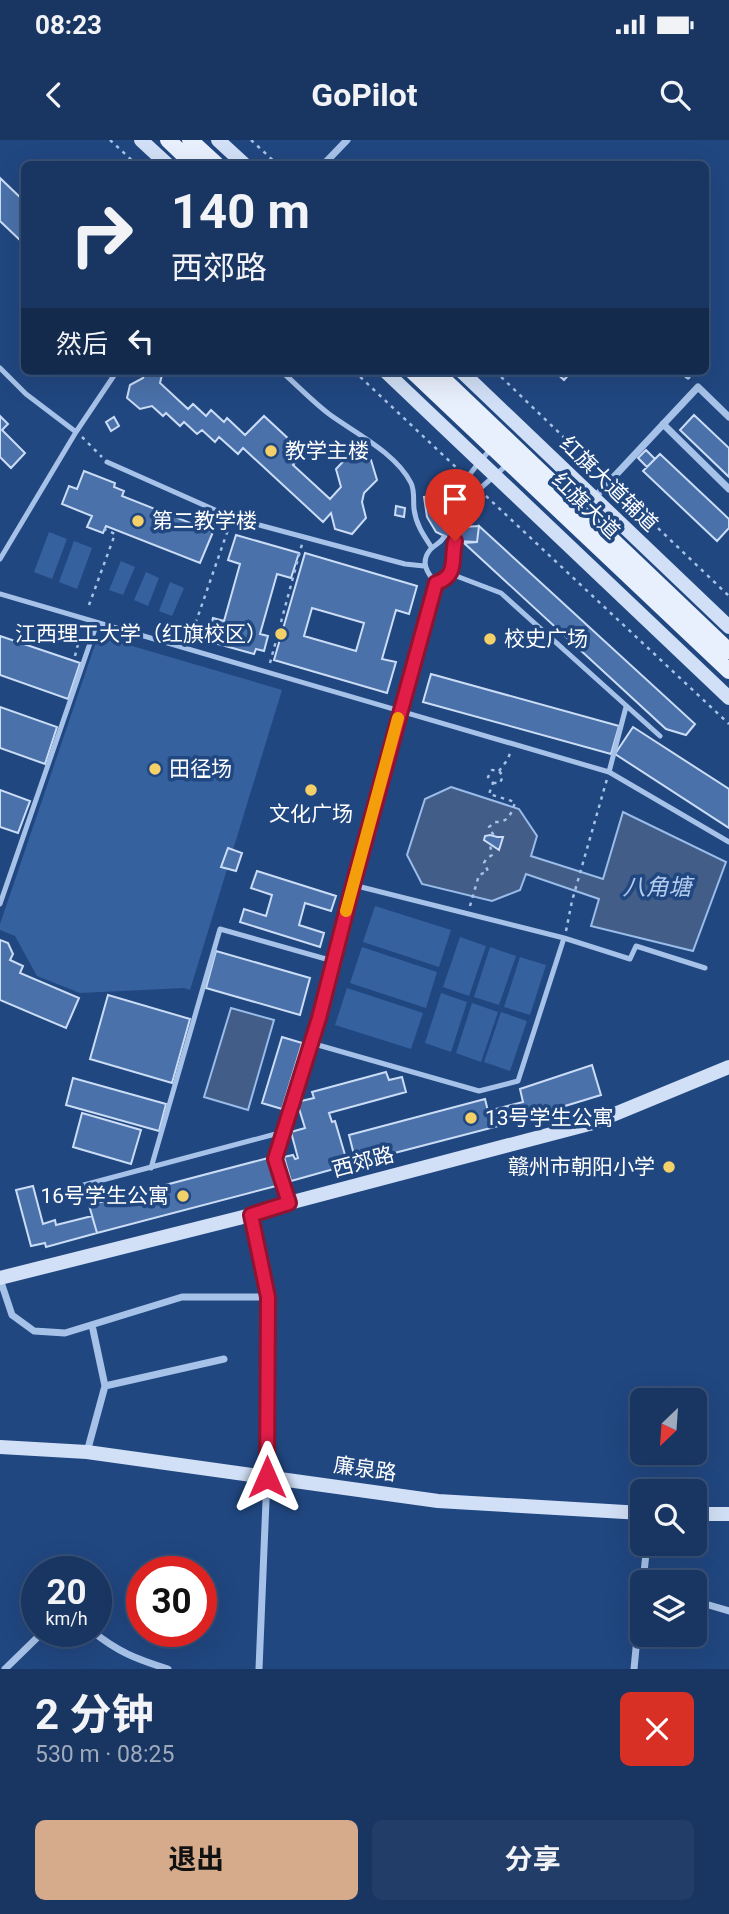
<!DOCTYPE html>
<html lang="zh">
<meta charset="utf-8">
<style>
body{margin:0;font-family:Roboto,"Noto Sans SC",sans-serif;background:#223d67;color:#f1f3f6;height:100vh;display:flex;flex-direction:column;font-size:26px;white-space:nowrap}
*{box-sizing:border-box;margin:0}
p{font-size:23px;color:#9fabbd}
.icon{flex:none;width:38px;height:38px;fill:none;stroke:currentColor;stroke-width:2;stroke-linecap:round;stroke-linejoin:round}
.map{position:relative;height:1529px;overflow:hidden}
.sheet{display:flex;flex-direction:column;background:#193561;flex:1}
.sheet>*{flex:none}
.hud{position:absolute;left:21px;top:21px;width:688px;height:214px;border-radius:10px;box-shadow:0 7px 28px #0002,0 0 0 2px #375076;background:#193561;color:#f1f3f6;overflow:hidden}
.needle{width:46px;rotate:205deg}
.buttons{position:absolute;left:630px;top:1248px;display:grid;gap:14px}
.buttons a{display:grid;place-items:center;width:77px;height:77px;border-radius:10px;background:#193561;box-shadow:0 7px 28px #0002,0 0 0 2px #375076;font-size:35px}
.speed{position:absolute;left:21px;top:1416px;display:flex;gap:14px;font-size:35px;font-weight:700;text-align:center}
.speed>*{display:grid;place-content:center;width:91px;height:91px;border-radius:50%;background:#193561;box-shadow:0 7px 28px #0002,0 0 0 2px #375076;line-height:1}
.speed small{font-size:18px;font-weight:400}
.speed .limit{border:10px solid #d22;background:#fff;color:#111}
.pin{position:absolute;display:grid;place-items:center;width:60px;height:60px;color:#fff;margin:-72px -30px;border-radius:50% 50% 50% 0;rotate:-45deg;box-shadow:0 0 7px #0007}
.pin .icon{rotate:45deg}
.me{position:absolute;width:77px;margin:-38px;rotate:0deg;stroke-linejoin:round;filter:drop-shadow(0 0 5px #0008)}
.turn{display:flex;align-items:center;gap:24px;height:147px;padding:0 35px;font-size:32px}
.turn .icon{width:91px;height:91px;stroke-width:2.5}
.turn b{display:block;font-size:49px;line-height:60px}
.then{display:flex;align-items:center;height:66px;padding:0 35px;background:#0003;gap:14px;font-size:26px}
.round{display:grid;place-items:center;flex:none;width:74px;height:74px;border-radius:10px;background:#223d67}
.head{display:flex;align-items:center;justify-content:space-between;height:119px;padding:0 35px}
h1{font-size:42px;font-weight:700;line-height:52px}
.cta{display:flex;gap:14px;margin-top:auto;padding:14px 35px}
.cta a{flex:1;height:80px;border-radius:10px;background:#d6ab8b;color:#111;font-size:28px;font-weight:700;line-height:80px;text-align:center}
.cta a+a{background:#223d67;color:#f1f3f6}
.status{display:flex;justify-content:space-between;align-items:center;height:49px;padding:0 35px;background:#193561;direction:ltr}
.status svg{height:19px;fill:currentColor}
header{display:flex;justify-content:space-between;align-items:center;height:91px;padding:0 35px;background:#193561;font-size:32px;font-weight:700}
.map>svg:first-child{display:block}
.green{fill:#35619f}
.water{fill:#425e88;stroke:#9abce9;stroke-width:2}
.building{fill:#4a71aa;stroke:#cbddf6;stroke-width:2;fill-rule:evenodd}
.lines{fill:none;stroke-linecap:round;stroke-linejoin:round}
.path{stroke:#a7c2e8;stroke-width:2.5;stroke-dasharray:3.5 5;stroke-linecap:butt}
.lane{stroke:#a7c2e8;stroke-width:5}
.street{stroke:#a7c2e8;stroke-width:7}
.secondary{stroke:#d1e0f6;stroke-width:14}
.primary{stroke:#e9f0fd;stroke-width:16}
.route-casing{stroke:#92132f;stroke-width:18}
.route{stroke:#e11d48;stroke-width:12}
.slow{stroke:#f59e0b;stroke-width:12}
.poi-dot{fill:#f4d068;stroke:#214781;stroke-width:2.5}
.labels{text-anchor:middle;stroke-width:7;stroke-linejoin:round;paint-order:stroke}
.poi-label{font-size:21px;fill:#fff;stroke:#214781;text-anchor:start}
.street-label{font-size:21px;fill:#fff;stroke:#214781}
.water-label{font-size:23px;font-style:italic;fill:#b2ccef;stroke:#214781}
</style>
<div class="status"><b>08:23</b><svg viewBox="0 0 49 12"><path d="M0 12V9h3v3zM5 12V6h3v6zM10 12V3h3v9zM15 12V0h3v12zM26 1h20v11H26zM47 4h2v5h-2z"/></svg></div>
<header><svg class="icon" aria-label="back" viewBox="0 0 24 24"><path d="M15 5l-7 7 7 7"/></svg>GoPilot<svg class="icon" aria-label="search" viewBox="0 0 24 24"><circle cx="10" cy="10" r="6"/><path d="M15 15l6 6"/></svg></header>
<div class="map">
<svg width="729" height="1529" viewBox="0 0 729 1529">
<rect width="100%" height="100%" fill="#214781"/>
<path class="green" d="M49 392 67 399 52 439 34 432Z
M74 401 92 408 77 449 59 442Z
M121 421 135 427 123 455 109 450Z
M146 432 159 438 148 466 134 460Z
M170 442 184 448 172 476 159 471Z
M98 496 282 550 190 850 184 848 80 853 37 836 15 796 0 790V784Z
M375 766 451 790 439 827 363 802Z
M460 797 486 806 469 856 443 847Z
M362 807 437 832 426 868 350 843Z
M490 807 516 816 499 865 474 857Z
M520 817 546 825 530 875 504 867Z
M347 848 423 873 411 909 335 885Z
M441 853 467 862 451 912 425 903Z
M472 863 498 872 481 922 456 913Z
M501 872 527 881 510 931 484 922Z"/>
<path class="water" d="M451 647 519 669 537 696 531 716 603 739 623 672 726 722 693 811 591 786 599 759 526 734 520 750 492 761 422 744 407 715 425 659Z
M231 868 274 880 248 970 204 957Z"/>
<path class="building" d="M0 38 24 61V104L0 81Z
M146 231H163L160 243 188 269 193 264 206 276 211 270 224 282 227 278 245 295 264 276 293 303 291 306 302 316 293 325 330 359 341 347 336 329 351 313 371 320 377 340 364 353 362 362 366 378 352 394 335 389 331 373 323 382 243 308 238 314 219 297 215 302 202 290 197 294 184 282 180 286 166 273 163 276 152 266 140 269 127 258 130 245 143 238Z
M554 231H572L564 240Z
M694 275 729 308V337L680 290Z
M0 276 8 284 2 290 25 313 11 328 0 317Z
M114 277 119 286 111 291 106 282Z
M646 310 655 319 647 327 638 318Z
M660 314 729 379V388L717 401 643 331Z
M84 331 115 343 114 347 124 351 122 356 213 392 200 423 106 386 103 393 87 387 92 376 62 364 69 346 77 349Z
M438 356 440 372 445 379 450 383 463 387 479 386 477 402 455 401 436 392 427 377 424 357Z
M396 366 405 368 404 377 395 375Z
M479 386 695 584 686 595 666 589 464 403 477 402Z
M236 395 299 413 291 438 277 434 260 494 268 496 264 511 256 509 254 514 218 504 219 498 208 495 213 478 224 481 240 424 228 420Z
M305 413 417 446 409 474 396 470 382 519 396 522 387 553 274 520ZM312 468 364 483 356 511 304 496Z
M0 496 80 523 68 559 0 535Z
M431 534 619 586 611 614 423 562Z
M0 567 57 587 45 624 0 608Z
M633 587 729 649V688L615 614Z
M0 650 30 661 18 693 0 687Z
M490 695 497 697H503L499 710 484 700 485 696Z
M228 708 242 713 236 731 221 727Z
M257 731 336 756 331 771 305 763 299 785 324 793 320 807 240 782 244 769 266 776 272 755 251 748Z
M0 800 8 803 13 814 10 820 23 826 20 833 79 858 66 888 0 860Z
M216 811 310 838 300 875 206 848Z
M108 855 190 879 172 943 90 919Z
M282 897 302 903 282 969 262 963Z
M592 925 601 955 506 984 356 1023 349 995 485 959 488 971 523 962 520 949Z
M386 932 389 940 402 937 406 952 329 973 332 982 335 981 348 1025 291 1041 284 1017 293 1015 295 1019 298 1018 291 992 305 988 297 962 314 958 312 952Z
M73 938 166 964 159 991 66 965Z
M82 973 141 990 131 1024 73 1007Z
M268 1018 276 1046 97 1093 89 1065Z
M33 1046 43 1084 55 1080 56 1085 92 1076 97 1093 46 1107 45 1103 31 1106 16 1050Z"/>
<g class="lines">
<path class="path" d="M110 0 136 24
M251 0 277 24
M354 231 461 332
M495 231 603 335
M82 297 102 317
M615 347 729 456
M486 356 729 584
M89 465 115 394 104 389
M190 499 230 384
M75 516 81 492
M270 523 302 404
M499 631 508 619 510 613
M493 643H500L503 636 499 631 492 630 488 637 493 643 489 654 515 662C512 673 508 683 495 682L489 687 494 696
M470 766 479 735 488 731 484 723 486 719 492 715 490 705
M566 791 572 761 607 639"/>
<path class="lane" d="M0 228 26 254 76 292
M281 231C297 245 312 261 329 274 355 293 396 313 411 343 415 351 413 361 414 369 416 385 424 396 432 408
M681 231 688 237
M107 322 233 378 405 424 424 426
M448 382 457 351 480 321 491 309
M460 386 467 366 476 352 508 324
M0 419 76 292 117 231
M451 434 501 453 660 596
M436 443C427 433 420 422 430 410 435 404 440 404 444 397
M436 443C458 436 451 420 455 401
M0 454 609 632 729 702
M609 632 626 567
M353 745 564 798 630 819 636 806 705 828
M0 764 97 483
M311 903 479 951 518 941 564 798
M151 1028 220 789 333 821
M65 1050 283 992
M288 1060 275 1019 319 879 353 745 436 443"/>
<path class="street" d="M324 24 347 0
M663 284 729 349
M582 371 698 247 729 277
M251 1075 268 1157 267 1337 259 1529
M0 1139 12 1175 34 1191 65 1193 182 1157H268
M105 1246 224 1219
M87 1312 105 1246 92 1185
M643 1442 647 1404
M695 1461 729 1471
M92 1491C118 1512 136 1519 168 1529
M5 1529 44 1491
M634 1529 642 1446"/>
<path class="secondary" d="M141 0 167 24
M218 0 244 24
M385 231 729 558
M461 231 729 487
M0 1138 251 1075 289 1063 593 983 729 927
M0 1307 87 1312 438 1361 642 1373
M695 1374H729"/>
<path class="primary" d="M168 0 193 24
M190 0 216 24
M412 231 729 531
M435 231 729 511"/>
</g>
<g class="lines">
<g class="route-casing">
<path id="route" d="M267 1337 268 1157 251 1075 289 1063 275 1019 319 878 353 745 436 443C458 436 451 420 455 401"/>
</g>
<use href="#route" class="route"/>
<path class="slow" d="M346 771 398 578"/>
</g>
<g class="poi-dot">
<circle cx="271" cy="311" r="7"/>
<circle cx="138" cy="381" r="7"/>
<circle cx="281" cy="494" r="7"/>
<circle cx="490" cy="499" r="7"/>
<circle cx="155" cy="629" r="7"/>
<circle cx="311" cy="650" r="7"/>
<circle cx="471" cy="978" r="7"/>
<circle cx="669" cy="1027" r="7"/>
<circle cx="183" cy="1056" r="7"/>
</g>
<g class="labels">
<g class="poi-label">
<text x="285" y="318">教学主楼</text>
<text x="152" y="388">第二教学楼</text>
<text x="267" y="501" text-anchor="end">江西理工大学（红旗校区）</text>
<text x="504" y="506">校史广场</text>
<text x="169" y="636">田径场</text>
<text x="311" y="681" text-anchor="middle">文化广场</text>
<text x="485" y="985">13号学生公寓</text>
<text x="655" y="1034" text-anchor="end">赣州市朝阳小学</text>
<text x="169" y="1063" text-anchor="end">16号学生公寓</text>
</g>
<g class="street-label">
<text transform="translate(609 344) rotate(44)" y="7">红旗大道辅道</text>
<text transform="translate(586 366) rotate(44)" y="7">红旗大道</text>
<text transform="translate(363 1022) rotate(-15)" y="7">西郊路</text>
<text transform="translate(365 1329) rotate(8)" y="7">廉泉路</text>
</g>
<g class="water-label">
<text x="657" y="755">八角塘</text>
</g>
</g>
</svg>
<div class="buttons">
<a><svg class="needle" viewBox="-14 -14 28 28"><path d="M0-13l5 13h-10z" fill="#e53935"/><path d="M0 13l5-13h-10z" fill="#9fabbd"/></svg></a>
<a><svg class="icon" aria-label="search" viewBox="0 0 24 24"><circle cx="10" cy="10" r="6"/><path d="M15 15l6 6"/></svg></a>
<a><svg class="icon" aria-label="layers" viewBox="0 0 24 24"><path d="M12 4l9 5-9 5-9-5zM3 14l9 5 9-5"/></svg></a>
</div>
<div class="speed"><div>20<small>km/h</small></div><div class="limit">30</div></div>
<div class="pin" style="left:455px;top:401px;background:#d93025"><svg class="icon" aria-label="arrive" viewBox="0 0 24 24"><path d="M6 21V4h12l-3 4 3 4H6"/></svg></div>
<svg class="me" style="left:267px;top:1337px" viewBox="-20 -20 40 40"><path d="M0-17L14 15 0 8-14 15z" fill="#e11d48" stroke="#fff" stroke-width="4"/></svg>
<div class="hud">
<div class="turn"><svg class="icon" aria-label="right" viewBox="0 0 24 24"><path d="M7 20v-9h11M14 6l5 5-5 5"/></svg><div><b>140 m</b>西郊路</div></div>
<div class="then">然后<svg class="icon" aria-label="left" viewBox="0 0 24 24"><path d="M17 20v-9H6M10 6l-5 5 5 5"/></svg></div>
</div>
</div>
<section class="sheet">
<div class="head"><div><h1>2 分钟</h1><p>530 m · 08:25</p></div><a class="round" style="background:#d93025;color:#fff"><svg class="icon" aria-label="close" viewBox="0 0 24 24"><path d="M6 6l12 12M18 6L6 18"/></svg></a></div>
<div class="cta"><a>退出</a><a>分享</a></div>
</section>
